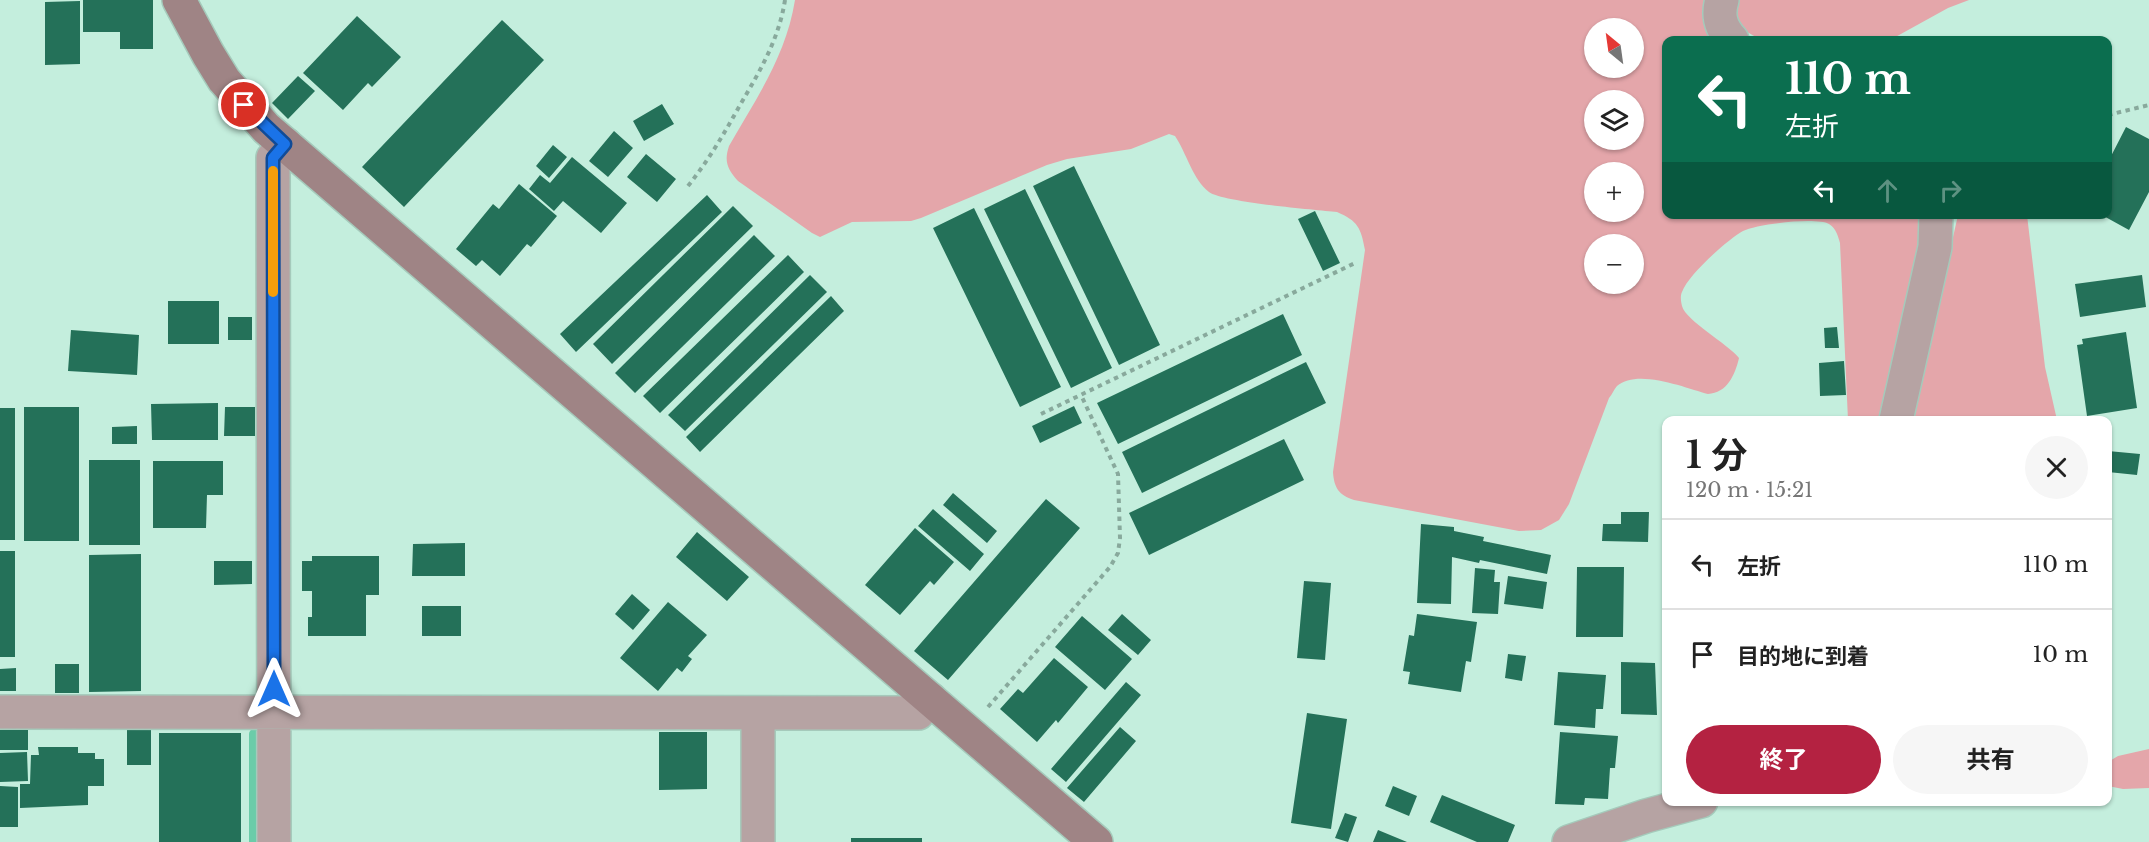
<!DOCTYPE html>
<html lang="ja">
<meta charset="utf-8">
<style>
body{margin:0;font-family:"Libre Baskerville","Noto Sans JP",serif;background:#f6f6f6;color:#222;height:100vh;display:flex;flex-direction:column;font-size:22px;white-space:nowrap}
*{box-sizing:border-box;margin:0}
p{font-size:20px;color:#767676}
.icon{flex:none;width:33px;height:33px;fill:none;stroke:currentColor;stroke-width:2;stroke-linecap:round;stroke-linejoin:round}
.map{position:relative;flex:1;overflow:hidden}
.drawer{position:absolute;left:1662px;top:416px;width:450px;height:390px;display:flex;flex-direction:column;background:#fff;border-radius:12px;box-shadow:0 2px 4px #0004}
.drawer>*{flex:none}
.top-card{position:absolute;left:1662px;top:36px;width:450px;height:183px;border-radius:12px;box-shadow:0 2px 4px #0004;background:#0b6e4f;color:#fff;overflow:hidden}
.needle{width:39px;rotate:331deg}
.tools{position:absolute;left:1584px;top:18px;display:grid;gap:12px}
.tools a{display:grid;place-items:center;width:60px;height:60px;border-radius:50%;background:#fff;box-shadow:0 2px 4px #0004;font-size:30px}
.pin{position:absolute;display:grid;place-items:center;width:51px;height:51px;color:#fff;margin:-26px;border:3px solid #fff;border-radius:50%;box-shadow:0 2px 6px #0007}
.me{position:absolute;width:66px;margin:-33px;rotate:0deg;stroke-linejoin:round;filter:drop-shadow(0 0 4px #0008)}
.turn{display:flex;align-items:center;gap:21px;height:126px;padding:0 24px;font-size:27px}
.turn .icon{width:78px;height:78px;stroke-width:2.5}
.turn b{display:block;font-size:42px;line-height:51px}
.lanes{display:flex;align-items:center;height:57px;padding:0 24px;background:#0003;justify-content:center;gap:30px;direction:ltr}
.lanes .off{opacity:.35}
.round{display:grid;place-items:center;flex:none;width:63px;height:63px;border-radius:32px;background:#f6f6f6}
.head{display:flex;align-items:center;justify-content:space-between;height:102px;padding:0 24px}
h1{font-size:36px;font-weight:700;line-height:45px}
.primary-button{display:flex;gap:12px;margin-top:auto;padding:12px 24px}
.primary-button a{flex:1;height:69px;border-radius:36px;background:#b42241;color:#fff;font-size:24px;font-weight:700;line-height:69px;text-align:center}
.primary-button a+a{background:#f6f6f6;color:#222}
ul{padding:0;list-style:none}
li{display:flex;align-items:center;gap:18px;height:90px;padding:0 24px;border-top:2px solid #e0e0e0}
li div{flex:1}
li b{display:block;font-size:22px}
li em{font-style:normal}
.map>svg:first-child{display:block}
.green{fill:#e4a6aa;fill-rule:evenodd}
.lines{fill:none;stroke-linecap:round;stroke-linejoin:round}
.stream{stroke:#6bcca9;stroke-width:10}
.building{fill:#247159}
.street-casing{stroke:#a5cabb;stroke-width:36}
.secondary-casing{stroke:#a5cabb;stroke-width:36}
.path{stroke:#88a99c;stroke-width:4;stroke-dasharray:4.5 4.5;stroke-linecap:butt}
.street{stroke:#b6a3a3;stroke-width:33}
.secondary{stroke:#9f8485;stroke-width:33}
.route-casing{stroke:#114b97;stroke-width:15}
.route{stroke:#1a73e8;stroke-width:10}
.slow{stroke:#f59e0b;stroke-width:10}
</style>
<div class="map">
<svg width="2149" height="842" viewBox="0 0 2149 842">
<rect width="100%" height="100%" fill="#c4eedd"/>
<path class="green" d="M795 0H1705C1704 14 1703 28 1712 40H1666V214H1921L1920 244 1881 420H1848L1840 243C1838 236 1836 228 1829 224 1816 217 1756 224 1743 231 1727 240 1688 275 1682 292 1680 296 1681 302 1682 306 1686 321 1727 343 1739 358 1735 375 1727 393 1708 394 1686 388 1637 368 1617 386 1614 389 1612 395 1609 398L1569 504 1559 520 1541 530 1519 531 1354 500C1339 495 1334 488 1333 472L1365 250C1361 228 1358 221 1337 212 1314 210 1222 202 1209 192 1193 180 1186 152 1175 136L1169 134 1131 149 1067 159 1047 165 921 218 911 221 852 222 820 237 812 233 738 181C727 169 724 161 729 146 757 97 786 56 795 0ZM1594 28H1634V68H1594ZM1594 100H1634V140H1594ZM1594 172H1634V212H1594ZM1594 244H1634V284H1594Z
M1739 0H1969L1948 8 1890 40H1761L1742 29 1737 22 1735 6Z
M1958 215H2027L2045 367 2057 420H1912Z
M2149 749V788L2123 789 2108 786V762L2118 756Z"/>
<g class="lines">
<path class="stream" d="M254 734V842"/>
</g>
<path class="building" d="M83 0H153V49H120V32H83Z
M80 1V64L45 65V2Z
M357 16 401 57 372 87 368 83 343 110 303 73Z
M502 20 544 60 404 207 362 167Z
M298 76 315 91 288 119 272 103Z
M662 104 674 124 644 141 633 121Z
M2126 127 2149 139V192L2129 230 2100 214H2108V162Z
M614 131 633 148 608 177 589 161Z
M553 145 567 157 549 178 536 166Z
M646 154 676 179 657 202 627 177Z
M572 157 627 203 601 233 563 201 554 211 529 189 540 175 550 183Z
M1074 166 1160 345 1119 365 1033 186Z
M519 184 557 216 531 247 527 244 500 276 482 260 476 266 456 249 493 204 499 209Z
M1025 189 1112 368 1071 388 984 209Z
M707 195 722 212 576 352 560 334Z
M733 206 753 226 612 364 593 344Z
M974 208 1061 387 1020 407 933 228Z
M1315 211 1340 263 1323 271 1298 219Z
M754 235 775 256 635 393 615 373Z
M788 255 804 272 660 413 643 396Z
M810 275 827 292 685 431 668 415Z
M2142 275 2146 307 2080 317 2075 284Z
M831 296 844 311 700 452 686 437Z
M168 301H219V344H168Z
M1283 314 1302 355 1118 444 1097 403Z
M228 317H252V340H228Z
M1837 327 1839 348H1825L1824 328Z
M71 330 139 335 137 375 68 371Z
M2126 332 2137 408 2087 416 2077 345 2083 344 2082 339Z
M1844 361 1846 395 1820 396 1819 363Z
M1306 362 1326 403 1142 493 1122 452Z
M218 403V440H152L151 404Z
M1074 406 1082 423 1040 443 1032 426Z
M24 407H79V541H24Z
M225 407H255V436H224Z
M0 408H15V540H0Z
M137 426V444H112V427Z
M1284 439 1304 480 1149 555 1129 513Z
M2108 451 2140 454 2137 475 2108 472Z
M89 460H140V545H89Z
M153 461H223V495H207L206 528H153Z
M953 493 997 531 987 543 943 505Z
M1046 499 1080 528 948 680 914 651Z
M933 509 984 554 970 571 918 526Z
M1621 512H1649L1648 542 1602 541 1603 524H1621Z
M1421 524 1454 527V531L1484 537 1483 541 1551 555 1547 574 1480 560 1479 563 1452 557 1451 604 1417 603Z
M915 528 954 562 934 585 930 581 900 615 865 585Z
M697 532 749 577 727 601 676 557Z
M465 543V576H412L413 544Z
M0 551H15V657H0Z
M141 554V691L89 692V555Z
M312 556H379V595H366V636H308V617H312V591H302V561H312Z
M214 561H252V584L214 585Z
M1577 567H1624L1623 637H1576Z
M1475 568 1495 570 1494 582H1500L1498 614 1472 613Z
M1508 576 1547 582 1543 609 1504 604Z
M1304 581 1331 583 1325 660 1297 658Z
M632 594 650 610 633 630 615 614Z
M668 602 707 635 688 656 692 659 682 672 677 668 658 691 620 658Z
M422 606H461V636H422Z
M1122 614 1151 640 1138 655 1108 630Z
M1417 614 1477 622 1471 662 1466 661 1461 692 1408 684 1410 672 1403 671 1409 635 1414 636Z
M1082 616 1132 659 1105 690 1055 647Z
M1508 654 1526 656 1522 681 1505 678Z
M1054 658 1088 687 1058 723 1056 720 1037 742 1000 709 1018 689 1023 693Z
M1621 662 1655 663 1657 715 1621 714Z
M55 664H79V693H55Z
M16 668V691H0V669Z
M1558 672 1606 675 1603 709H1596L1595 728 1554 725Z
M1126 682 1141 695 1066 782 1051 769Z
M1307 713 1347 719 1331 829 1291 823Z
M1120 727 1136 741 1084 802 1067 788Z
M0 730H28V750H0Z
M127 730H151V765H127Z
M659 732H707V789L659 790Z
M1560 732 1618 736 1615 768H1610L1608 799 1585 798 1584 805 1555 804Z
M159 733H241V842H159Z
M38 747H78V753H95V759H104V786H88V805L20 808V784H30L31 755H39Z
M27 752 28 781 0 782V753Z
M0 786 18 787V827H0Z
M1393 786 1417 796 1409 816 1385 806Z
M1442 795 1515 825 1508 842H1477L1430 822Z
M1345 813 1357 817 1348 842 1335 838Z
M1378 830 1407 842H1373Z
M851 838H922V842H851Z"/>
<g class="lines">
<g class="street-casing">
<path id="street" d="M1722 0C1717 16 1721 28 1732 40
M1896 420 1935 247 1936 214
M0 712 918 713 930 699
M758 713V842
M274 842 273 158 285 144
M1569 842 1646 816 1701 801"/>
</g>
<g class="secondary-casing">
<path id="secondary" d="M179 0 208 54 224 80 266 128 1096 842"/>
</g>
<path class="path" d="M2108 115 2149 105
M688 186C708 161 724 134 740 105 760 71 779 39 785 0
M1041 414 1355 263
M988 707 1110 567 1118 553 1120 538 1118 474 1081 395"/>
<use href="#street" class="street"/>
<use href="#secondary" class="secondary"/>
</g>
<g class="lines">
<g class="route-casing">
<path id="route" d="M244 105 285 144 273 158 274 689"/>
</g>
<use href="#route" class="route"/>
<path class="slow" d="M273 171V292"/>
</g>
</svg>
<div class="tools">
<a><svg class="needle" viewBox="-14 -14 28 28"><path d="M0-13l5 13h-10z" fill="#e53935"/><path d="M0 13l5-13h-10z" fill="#767676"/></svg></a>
<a><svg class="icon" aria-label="layers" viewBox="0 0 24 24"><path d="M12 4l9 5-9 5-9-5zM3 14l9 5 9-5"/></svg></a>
<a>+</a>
<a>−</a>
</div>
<div class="pin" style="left:244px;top:105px;background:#d93025"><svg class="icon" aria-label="arrive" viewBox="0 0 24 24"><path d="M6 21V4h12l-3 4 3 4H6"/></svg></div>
<svg class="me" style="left:274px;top:689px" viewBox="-20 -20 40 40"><path d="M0-17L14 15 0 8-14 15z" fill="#1a73e8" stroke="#fff" stroke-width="4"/></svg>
<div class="top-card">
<div class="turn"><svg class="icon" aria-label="left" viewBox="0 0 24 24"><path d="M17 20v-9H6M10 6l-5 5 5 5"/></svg><div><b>110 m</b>左折</div></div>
<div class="lanes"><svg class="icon" aria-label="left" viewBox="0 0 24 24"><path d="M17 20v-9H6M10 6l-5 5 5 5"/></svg><svg class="icon off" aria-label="ahead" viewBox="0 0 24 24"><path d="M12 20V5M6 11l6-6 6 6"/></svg><svg class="icon off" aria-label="right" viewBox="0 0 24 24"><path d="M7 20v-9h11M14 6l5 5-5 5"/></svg></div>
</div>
<section class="drawer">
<div class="head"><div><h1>1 分</h1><p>120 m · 15:21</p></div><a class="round"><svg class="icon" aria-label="close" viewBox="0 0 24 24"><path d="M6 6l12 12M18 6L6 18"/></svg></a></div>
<ul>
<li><svg class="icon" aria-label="left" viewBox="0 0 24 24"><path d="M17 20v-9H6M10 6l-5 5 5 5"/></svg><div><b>左折</b></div><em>110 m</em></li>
<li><svg class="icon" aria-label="arrive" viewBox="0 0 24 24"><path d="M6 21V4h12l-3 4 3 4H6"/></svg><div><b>目的地に到着</b></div><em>10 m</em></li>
</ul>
<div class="primary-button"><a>終了</a><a>共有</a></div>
</section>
</div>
